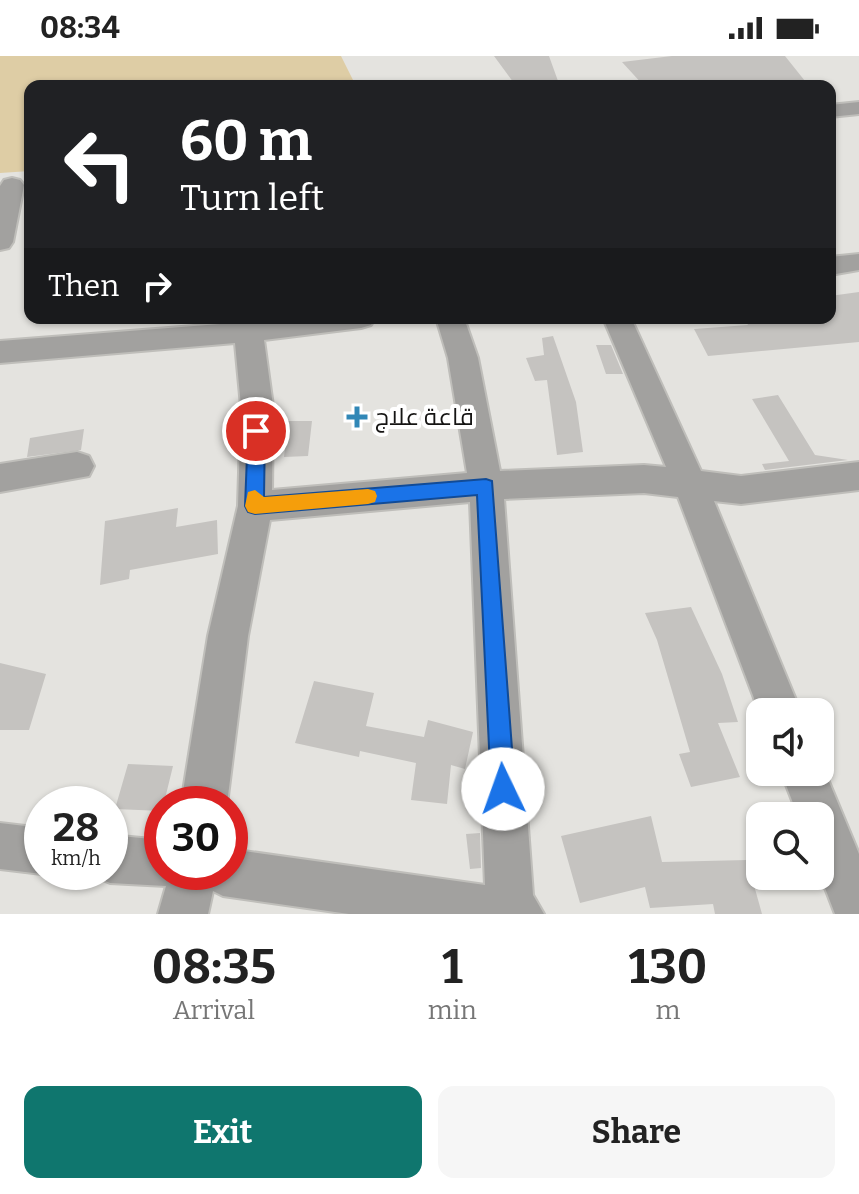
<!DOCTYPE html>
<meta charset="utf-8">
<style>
body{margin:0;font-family:Bitter,Cairo,serif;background:#f6f6f6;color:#222;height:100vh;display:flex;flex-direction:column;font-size:30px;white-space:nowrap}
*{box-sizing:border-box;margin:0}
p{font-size:26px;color:#767676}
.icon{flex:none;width:44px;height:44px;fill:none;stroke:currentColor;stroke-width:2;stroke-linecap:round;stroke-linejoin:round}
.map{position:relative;height:858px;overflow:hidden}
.drawer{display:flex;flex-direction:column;background:#fff;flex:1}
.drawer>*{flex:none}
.banner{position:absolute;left:24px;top:24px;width:812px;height:244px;border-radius:16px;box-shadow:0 2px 6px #0004;background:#202124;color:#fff;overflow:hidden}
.tools{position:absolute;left:746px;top:642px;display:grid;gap:16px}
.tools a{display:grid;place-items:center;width:88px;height:88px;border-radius:16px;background:#fff;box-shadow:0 2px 6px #0004;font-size:40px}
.speed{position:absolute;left:24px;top:730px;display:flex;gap:16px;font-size:40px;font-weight:700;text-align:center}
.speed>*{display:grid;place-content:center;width:104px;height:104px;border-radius:50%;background:#fff;box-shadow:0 2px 6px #0004;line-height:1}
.speed small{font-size:20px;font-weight:400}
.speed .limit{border:12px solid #d22;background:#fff;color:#111}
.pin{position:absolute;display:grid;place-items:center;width:68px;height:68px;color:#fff;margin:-34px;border:4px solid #fff;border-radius:50%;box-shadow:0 2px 8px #0007}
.me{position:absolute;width:88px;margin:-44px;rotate:357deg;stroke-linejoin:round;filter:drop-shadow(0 0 6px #0008)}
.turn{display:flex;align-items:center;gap:28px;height:168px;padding:0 24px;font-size:36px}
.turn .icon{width:104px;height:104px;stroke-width:2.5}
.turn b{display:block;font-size:56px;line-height:68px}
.then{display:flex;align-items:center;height:76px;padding:0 24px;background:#0003;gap:16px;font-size:30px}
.eta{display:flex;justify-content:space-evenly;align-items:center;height:136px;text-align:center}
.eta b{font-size:48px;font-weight:700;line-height:56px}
.action{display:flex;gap:16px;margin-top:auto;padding:16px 24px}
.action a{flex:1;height:92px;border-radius:16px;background:#0f766e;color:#fff;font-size:32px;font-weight:700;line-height:92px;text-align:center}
.action a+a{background:#f6f6f6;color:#222}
.status{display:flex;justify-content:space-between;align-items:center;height:56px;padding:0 40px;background:#fff;direction:ltr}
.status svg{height:22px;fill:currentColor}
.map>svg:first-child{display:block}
.green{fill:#decda5}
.building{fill:#c5c3c0}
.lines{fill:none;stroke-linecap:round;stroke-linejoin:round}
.minor-casing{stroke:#bfbeba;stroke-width:4}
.minor{fill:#a2a19f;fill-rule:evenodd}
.route{fill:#1a73e8;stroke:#114b97;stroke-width:2}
.slow{fill:#f59e0b}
.poi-dot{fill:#3187b6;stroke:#fff;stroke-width:3}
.labels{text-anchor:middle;stroke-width:8;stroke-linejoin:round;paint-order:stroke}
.poi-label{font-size:24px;fill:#151413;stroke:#fff;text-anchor:start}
</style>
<div class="status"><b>08:34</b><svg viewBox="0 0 49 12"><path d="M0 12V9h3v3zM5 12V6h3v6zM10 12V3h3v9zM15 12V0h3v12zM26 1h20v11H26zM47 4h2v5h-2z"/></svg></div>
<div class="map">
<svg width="859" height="858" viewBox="0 0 859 858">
<rect width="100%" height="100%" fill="#e4e3df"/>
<path class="green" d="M0 0H341L356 30H30V115L0 117Z"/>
<path class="building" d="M494 0H549L558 25 516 30Z
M672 0H785L809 30H644L622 6Z
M859 236V286L708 300 694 273 748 269 744 262H830V240Z
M553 280 576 346 583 396 557 399 547 324 535 325 526 302 544 299 542 282Z
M596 289H611L623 318H606Z
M778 339 815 399 848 404 765 414 762 408 789 405 752 343Z
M288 365H312L308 400 284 401Z
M84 373 81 394 27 401 30 382Z
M178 452 176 471 217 464 218 498 130 514 129 523 100 529 105 465Z
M691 551 722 618 738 666 718 667 740 721 691 731 679 698 690 696 657 584 645 557Z
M0 607 46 618 29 674H0Z
M314 625 374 637 366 670 424 681 428 664 473 676 465 713 451 709 447 748 411 744 416 707 360 695 359 701 295 687Z
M128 708 173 710 162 755 115 753Z
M651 760 662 806 747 804 762 858H715L713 848 650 852 645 831 580 847 561 780Z
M480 777 481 812 470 813 466 778Z"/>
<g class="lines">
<g class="minor-casing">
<path id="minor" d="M859 46V58L830 61V49Z
M12 122 20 124 24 129 13 186 9 192 0 194V130L4 124Z
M859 198V214L830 219V201Z
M233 262H375L371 269 361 272 264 284 273 350 272 434 467 417 448 302 436 262H464L478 302 500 415 644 409 666 411 603 262H631L701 415 741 420 859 406V434L741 448 714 445 801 656H760V658L678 441 644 437 504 443 533 839 544 858H349L223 840 213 835 208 858H158L166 830 110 827 93 820 92 816H110V779L162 784V816H230V793L485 829 470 446 270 464 248 580 227 748H181L208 580 238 450 241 350 235 287 0 307V285L233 267Z
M77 396 89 400 94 410 89 420 0 436V408Z
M820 704 859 798V858H835L820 819V760H798L781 716H820Z
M0 767 42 772V816H48L42 818 0 813Z"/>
</g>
<use href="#minor" class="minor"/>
</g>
<path class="route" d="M256 368 265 375 264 441 486 423 492 425 515 733 511 742 503 745 495 742 491 733 477 439 255 458 248 456 245 450 248 375Z"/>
<path class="slow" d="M368 433 375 435 377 440 375 446 368 448 255 458 248 456 245 450 248 436 255 434 264 441Z"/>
<path class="poi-dot" d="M353 349h8v8h8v8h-8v8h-8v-8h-8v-8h8z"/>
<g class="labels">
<g class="poi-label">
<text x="375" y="369">قاعة علاج</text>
</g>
</g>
</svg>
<div class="tools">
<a><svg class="icon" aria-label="sound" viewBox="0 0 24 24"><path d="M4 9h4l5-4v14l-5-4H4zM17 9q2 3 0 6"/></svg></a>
<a><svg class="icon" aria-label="search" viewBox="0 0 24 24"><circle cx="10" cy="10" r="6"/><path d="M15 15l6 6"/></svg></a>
</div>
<div class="speed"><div>28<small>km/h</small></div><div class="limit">30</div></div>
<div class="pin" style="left:256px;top:375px;background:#d93025"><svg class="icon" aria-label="arrive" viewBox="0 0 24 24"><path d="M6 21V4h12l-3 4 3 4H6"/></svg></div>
<svg class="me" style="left:503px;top:733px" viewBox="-20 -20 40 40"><circle r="19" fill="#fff"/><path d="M0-13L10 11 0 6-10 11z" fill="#1a73e8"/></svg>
<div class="banner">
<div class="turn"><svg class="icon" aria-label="left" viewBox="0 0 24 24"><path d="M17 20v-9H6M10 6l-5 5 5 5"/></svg><div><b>60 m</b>Turn left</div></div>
<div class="then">Then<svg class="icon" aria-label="right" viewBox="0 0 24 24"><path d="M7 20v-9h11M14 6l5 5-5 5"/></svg></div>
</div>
</div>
<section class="drawer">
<div class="eta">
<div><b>08:35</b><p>Arrival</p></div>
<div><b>1</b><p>min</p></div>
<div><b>130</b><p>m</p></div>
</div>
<div class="action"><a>Exit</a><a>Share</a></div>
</section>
